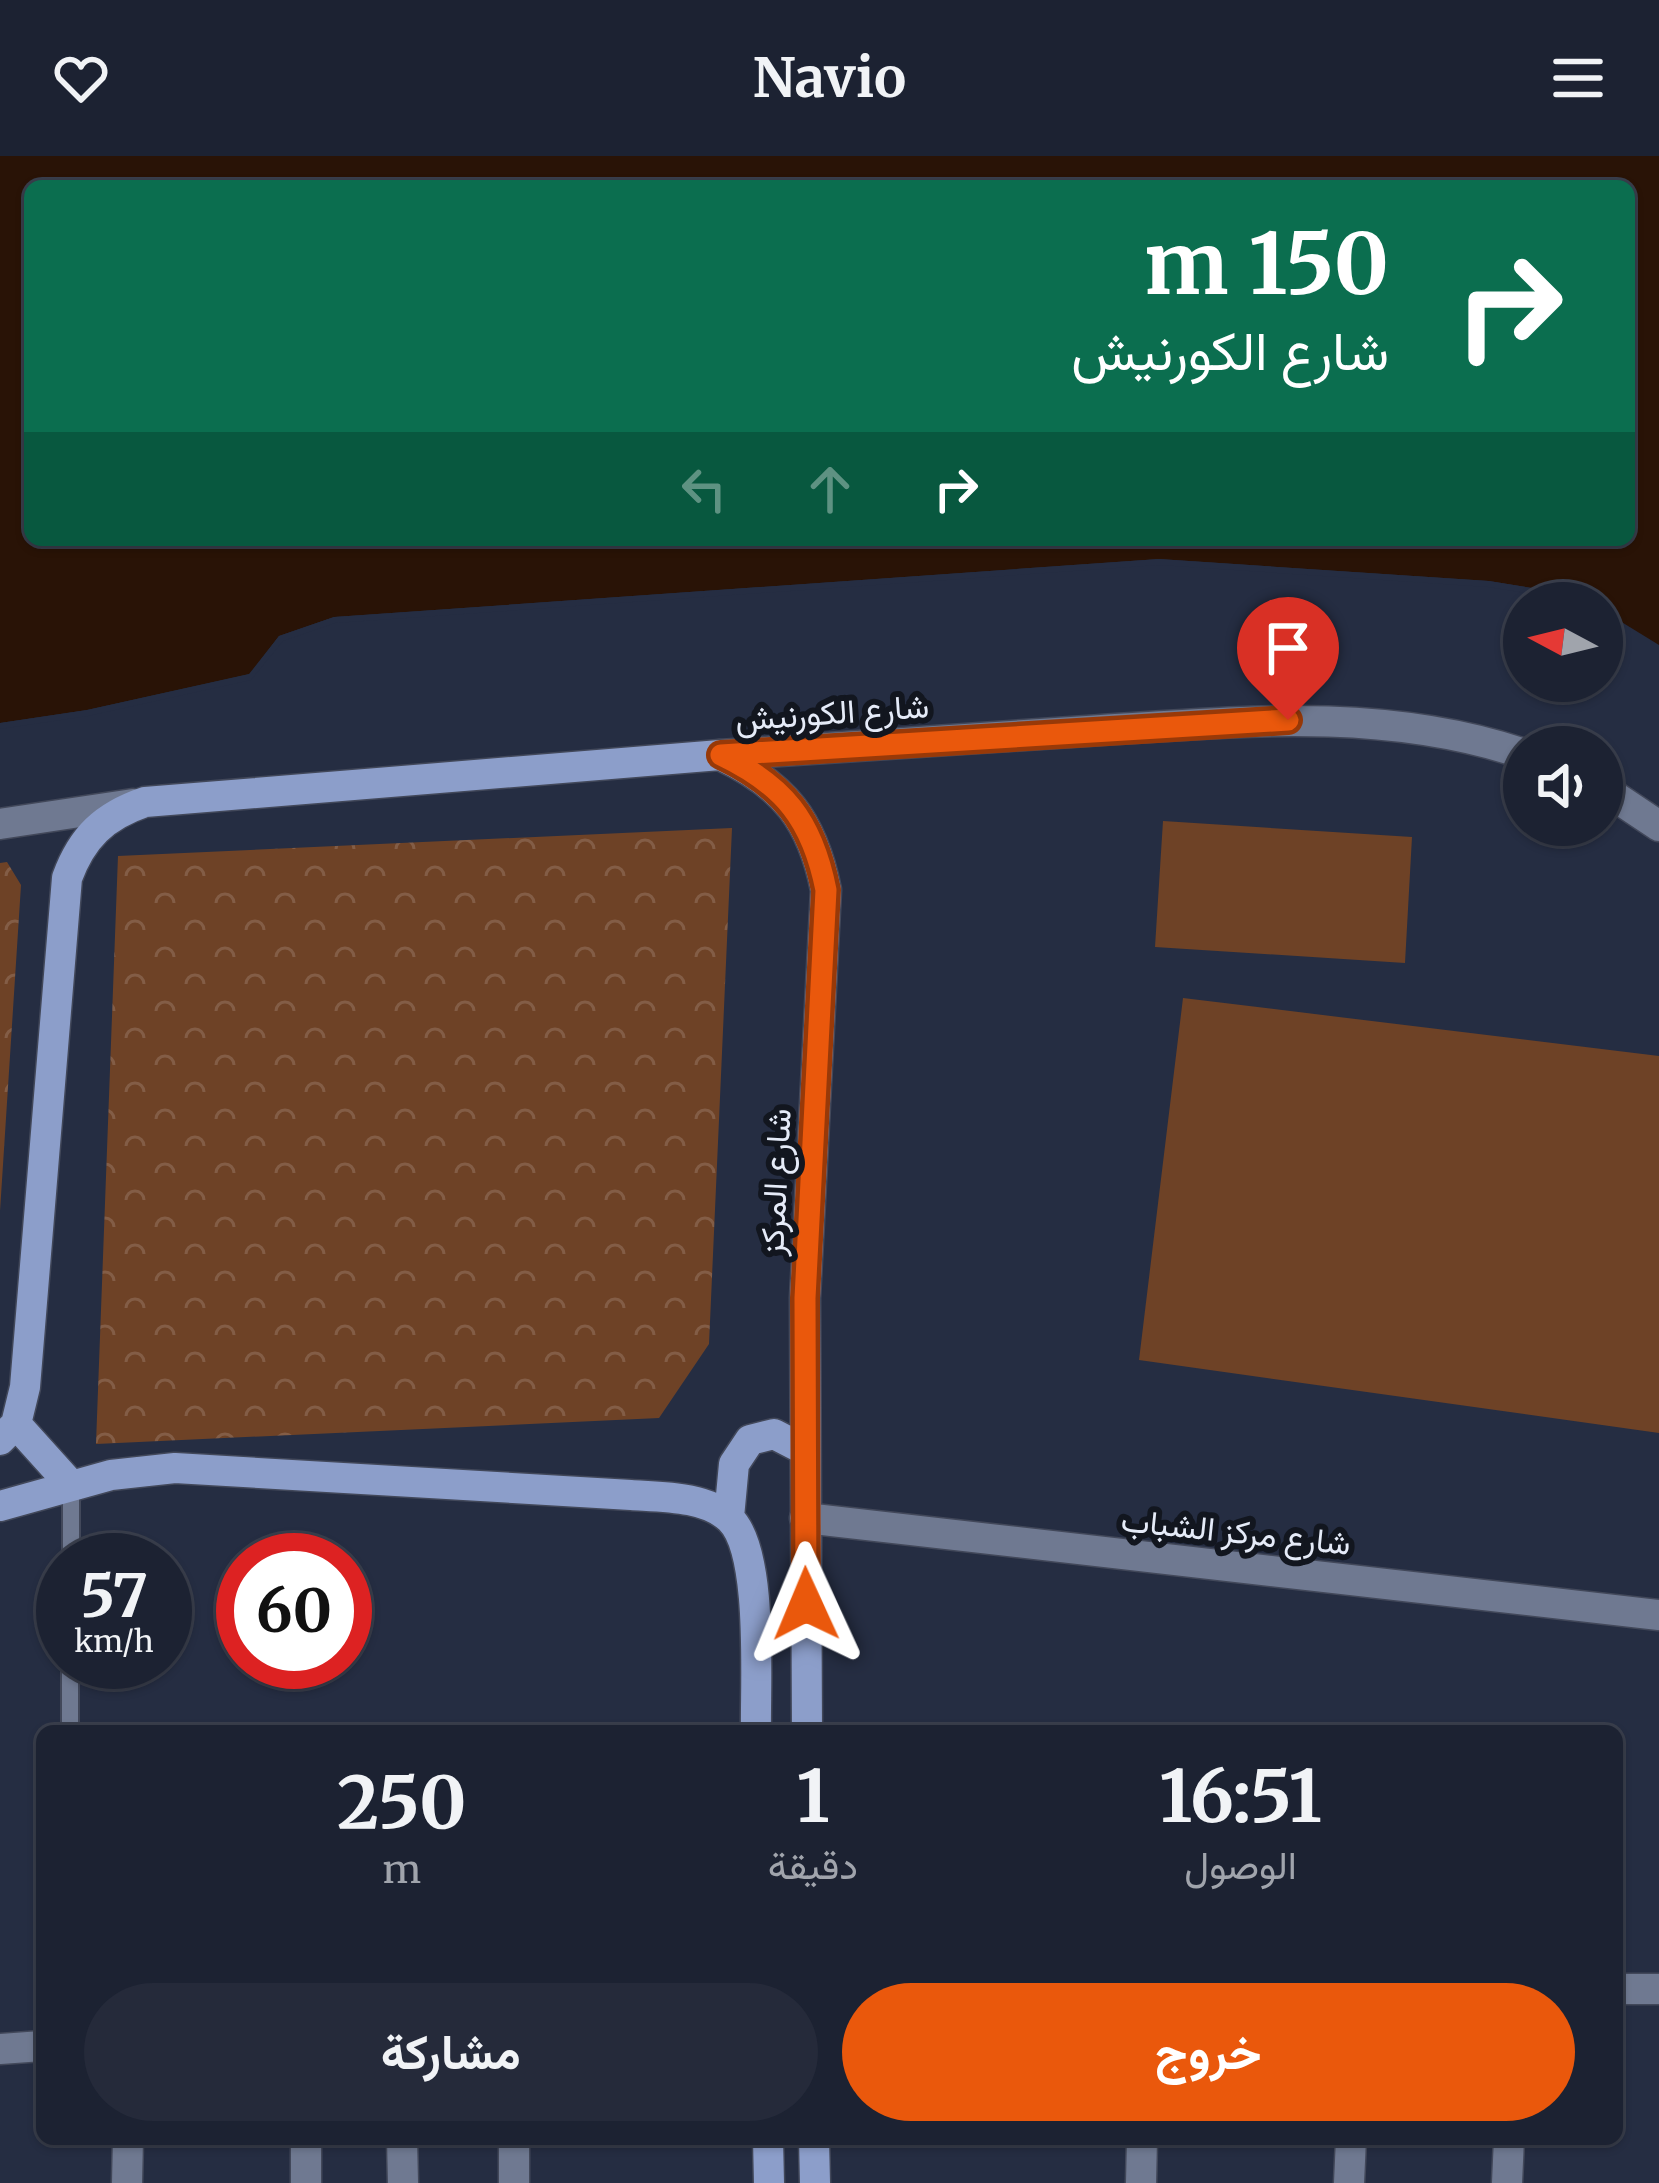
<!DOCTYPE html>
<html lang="ar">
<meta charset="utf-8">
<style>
body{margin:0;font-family:Merriweather,Vazirmatn,serif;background:#252a3a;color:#f1f3f6;direction:rtl;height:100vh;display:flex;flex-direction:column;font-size:45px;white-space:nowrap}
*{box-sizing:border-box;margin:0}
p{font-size:39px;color:#a0a4ac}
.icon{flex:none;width:66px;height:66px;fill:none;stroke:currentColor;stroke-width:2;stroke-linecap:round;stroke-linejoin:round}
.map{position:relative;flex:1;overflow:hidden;direction:ltr}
.drawer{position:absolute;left:36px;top:1569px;width:1587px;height:420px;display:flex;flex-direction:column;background:#1c2232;border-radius:18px;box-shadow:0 3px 9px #0004,0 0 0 3px #3a3f4d;direction:rtl}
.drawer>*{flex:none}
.guide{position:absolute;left:24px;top:24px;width:1611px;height:366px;border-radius:18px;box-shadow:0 3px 9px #0004,0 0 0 3px #3a3f4d;direction:rtl;background:#0b6e4f;color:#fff;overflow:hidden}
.needle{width:78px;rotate:277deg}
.tools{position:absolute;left:1503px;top:426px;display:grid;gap:24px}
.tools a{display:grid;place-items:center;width:120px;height:120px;border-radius:50%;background:#1c2232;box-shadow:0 3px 9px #0004,0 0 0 3px #3a3f4d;font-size:60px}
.speed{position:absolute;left:36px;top:1377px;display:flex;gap:24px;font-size:60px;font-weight:700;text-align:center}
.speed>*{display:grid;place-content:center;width:156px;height:156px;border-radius:50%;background:#1c2232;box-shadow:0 3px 9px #0004,0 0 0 3px #3a3f4d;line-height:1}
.speed small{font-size:30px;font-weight:400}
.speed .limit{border:18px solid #d22;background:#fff;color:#111}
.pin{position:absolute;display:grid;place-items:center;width:102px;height:102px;color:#fff;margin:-123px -51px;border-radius:50% 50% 50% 0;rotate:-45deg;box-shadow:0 0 12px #0007}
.pin .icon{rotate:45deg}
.me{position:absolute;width:132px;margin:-66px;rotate:359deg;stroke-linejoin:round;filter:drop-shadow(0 0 9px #0008)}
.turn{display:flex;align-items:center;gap:42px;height:252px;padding:0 48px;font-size:54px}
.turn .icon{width:156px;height:156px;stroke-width:2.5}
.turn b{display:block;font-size:84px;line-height:102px}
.lanes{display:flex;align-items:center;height:114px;padding:0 48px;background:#0003;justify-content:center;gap:60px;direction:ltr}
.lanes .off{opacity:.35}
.eta{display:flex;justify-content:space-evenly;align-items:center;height:204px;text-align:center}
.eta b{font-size:72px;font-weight:700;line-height:84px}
.primary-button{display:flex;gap:24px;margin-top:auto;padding:24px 48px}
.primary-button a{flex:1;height:138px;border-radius:72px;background:#ea580c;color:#fff;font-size:48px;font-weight:700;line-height:138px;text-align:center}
.primary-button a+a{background:#252a3a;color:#f1f3f6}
header{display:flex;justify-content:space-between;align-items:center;height:156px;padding:0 48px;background:#1c2232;font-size:54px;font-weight:700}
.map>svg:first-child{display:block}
.park{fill:url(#park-crowns)}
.pitch{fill:#6e4226}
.water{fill:#291306;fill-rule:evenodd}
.pier{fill:#252d42}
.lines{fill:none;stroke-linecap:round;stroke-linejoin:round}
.service-casing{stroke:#42485a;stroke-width:20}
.minor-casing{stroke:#42485a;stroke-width:33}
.primary-casing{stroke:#42485a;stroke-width:33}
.service{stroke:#6f7991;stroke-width:16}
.minor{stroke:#6f7991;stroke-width:30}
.primary{stroke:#8c9eca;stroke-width:30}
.route-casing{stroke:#983908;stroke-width:30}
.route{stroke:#ea580c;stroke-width:21}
.labels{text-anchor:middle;stroke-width:12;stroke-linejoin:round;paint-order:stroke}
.street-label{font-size:33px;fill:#e5ebf8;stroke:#12161f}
</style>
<header><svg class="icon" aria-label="menu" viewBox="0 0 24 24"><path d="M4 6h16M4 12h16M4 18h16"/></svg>Navio<svg class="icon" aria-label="heart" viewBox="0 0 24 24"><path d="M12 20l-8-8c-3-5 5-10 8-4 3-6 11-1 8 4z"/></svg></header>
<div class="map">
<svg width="1659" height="2027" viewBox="0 0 1659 2027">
<defs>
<pattern id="park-crowns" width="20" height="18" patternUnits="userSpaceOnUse" patternTransform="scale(3)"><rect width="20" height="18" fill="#6e4226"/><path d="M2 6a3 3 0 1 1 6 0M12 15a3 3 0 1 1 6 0" fill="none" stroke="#835d46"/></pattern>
</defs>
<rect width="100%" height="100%" fill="#252d42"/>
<path class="park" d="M732 672 709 1188 659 1262 96 1288 118 700Z
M7 706 21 729 0 1055V707Z"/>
<path class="pitch" d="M1163 665 1412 681 1405 807 1155 791Z
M1183 842 1659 900V1277L1139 1204Z"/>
<path class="water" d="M0 0H1659V489L1602 454V447H1590L1575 439 1489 425 1159 403 334 461 279 480 250 518 87 554 0 567ZM30 30H1629V384H30Z"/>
<path class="pier" d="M1159 403 1489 425 1575 439 1590 447 1488 431 1159 409 335 467 283 485 251 524 88 560 0 573V567L87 554 249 518 279 480 334 461Z"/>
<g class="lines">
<g class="service-casing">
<path id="service" d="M71 1404V1329
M70 1575V1506"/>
</g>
<g class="minor-casing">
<path id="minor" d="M720 599C843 591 965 583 1087 575 1233 566 1383 550 1524 598
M1602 632 1659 670
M0 668 133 648
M805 1362 1659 1459
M1617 1833H1659
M0 1893 42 1890
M306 1983V2027
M402 1983 403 2027
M514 1983V2027
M127 2027 128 1983
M1141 2027 1142 1983
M1349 2027 1351 1983
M1507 2027 1509 1983"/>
</g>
<g class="primary-casing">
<path id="primary" d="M16 1268 71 1329
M0 1284 16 1268 25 1231 67 722C82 681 104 660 145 646L720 599C784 629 812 664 826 734L805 1142 807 1575
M0 1350 111 1319 175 1312 631 1339C662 1341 706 1340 730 1363 764 1396 755 1527 756 1575
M729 1361 734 1308 750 1284 774 1278 803 1293
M768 1983 769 2027
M814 1983 815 2027"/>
</g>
<use href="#service" class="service"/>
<use href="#minor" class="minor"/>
<use href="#primary" class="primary"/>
</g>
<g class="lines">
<g class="route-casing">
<path id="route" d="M806 1448 805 1142 826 734C812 664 784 629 721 599L1288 564"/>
</g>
<use href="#route" class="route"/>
</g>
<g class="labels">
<g class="street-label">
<text transform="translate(832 556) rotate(-4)" y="12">شارع الكورنيش</text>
<text transform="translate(775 1026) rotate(-87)" y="12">شارع المركز</text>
<text transform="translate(1236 1375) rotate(6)" y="12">شارع مركز الشباب</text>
</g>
</g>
</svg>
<div class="tools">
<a><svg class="needle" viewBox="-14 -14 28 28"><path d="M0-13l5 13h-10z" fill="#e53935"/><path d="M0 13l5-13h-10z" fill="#a0a4ac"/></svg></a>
<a><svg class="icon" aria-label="sound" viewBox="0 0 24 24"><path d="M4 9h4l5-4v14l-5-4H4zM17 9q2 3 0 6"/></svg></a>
</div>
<div class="speed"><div>57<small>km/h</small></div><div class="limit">60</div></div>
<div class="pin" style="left:1288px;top:564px;background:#d93025"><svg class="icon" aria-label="arrive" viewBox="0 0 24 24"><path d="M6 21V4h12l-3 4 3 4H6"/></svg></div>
<svg class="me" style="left:806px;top:1448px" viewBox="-20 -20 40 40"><path d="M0-17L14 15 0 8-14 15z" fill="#ea580c" stroke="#fff" stroke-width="4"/></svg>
<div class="guide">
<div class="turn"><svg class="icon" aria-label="right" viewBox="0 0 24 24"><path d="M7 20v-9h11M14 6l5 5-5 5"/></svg><div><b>150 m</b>شارع الكورنيش</div></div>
<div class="lanes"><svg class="icon off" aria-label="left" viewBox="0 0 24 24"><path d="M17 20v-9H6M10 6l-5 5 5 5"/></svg><svg class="icon off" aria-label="ahead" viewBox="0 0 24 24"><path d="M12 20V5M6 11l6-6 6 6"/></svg><svg class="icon" aria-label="right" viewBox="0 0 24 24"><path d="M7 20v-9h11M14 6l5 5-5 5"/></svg></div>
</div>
<section class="drawer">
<div class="eta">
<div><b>16:51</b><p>الوصول</p></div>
<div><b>1</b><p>دقيقة</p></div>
<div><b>250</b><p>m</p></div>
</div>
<div class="primary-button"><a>خروج</a><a>مشاركة</a></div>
</section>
</div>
